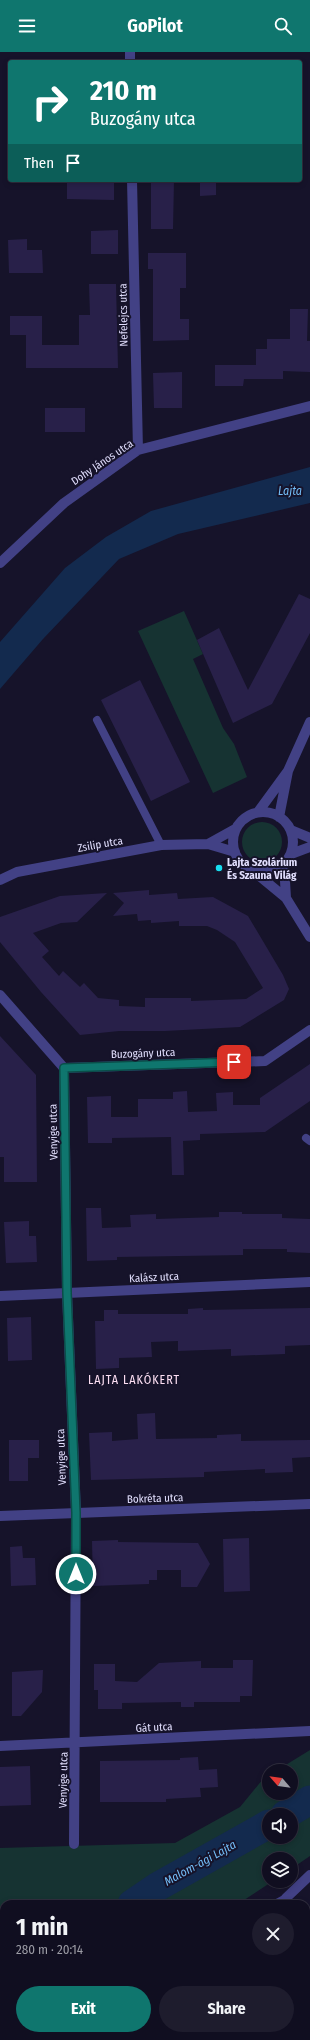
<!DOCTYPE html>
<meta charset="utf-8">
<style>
body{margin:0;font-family:"Fira Sans Condensed",sans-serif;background:#1e1c2d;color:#f1f3f6;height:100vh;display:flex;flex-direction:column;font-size:15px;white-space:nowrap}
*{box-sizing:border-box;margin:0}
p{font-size:13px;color:#9c9ca5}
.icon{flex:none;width:22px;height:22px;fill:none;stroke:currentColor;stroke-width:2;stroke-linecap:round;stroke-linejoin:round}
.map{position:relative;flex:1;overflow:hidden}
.panel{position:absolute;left:0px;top:1848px;width:310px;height:140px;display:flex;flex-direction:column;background:#100e20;border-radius:12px 12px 0 0;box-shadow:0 2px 6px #0003,0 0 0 1px #302e3e}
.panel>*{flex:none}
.hud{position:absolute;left:8px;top:8px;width:294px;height:122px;border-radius:4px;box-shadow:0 2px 6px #0003,0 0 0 1px #302e3e;background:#0f766e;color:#fff;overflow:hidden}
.needle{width:26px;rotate:298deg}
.tools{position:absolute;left:262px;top:1712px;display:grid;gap:8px}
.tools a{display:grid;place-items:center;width:36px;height:36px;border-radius:50%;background:#100e20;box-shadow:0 2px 6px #0003,0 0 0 1px #302e3e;font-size:20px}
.pin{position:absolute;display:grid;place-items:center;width:34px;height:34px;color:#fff;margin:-17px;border-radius:8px;box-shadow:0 2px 6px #0006}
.me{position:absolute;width:44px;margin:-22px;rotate:0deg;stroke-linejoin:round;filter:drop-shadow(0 0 3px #0008)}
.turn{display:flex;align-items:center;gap:14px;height:84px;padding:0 16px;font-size:18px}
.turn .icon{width:52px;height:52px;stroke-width:2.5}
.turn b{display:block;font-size:28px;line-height:34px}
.then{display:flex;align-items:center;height:38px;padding:0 16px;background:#0003;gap:8px;font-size:15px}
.round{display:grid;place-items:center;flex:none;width:42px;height:42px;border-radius:21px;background:#1e1c2d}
.summary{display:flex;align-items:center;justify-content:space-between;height:68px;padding:0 16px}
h1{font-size:24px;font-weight:700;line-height:30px}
.action{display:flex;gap:8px;margin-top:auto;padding:8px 16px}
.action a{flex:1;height:46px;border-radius:24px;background:#0f766e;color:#fff;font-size:16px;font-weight:700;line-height:46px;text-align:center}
.action a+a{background:#1e1c2d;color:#f1f3f6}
header{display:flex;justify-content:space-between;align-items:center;height:52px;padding:0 16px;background:#0f766e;color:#fff;font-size:18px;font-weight:700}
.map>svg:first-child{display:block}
.green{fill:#163332;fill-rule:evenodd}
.water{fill:#132a4e}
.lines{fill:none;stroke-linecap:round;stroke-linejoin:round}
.river{stroke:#132a4e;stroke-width:29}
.building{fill:#282049}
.lane{stroke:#424185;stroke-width:8}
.street{stroke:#424185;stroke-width:10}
.route-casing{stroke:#0a4d48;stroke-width:10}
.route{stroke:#0f766e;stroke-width:7}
.poi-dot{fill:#17def0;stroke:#16132a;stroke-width:1.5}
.labels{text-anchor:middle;stroke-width:4;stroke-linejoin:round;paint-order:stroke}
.street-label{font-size:11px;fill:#e1defd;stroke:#16132a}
.poi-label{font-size:11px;font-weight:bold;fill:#e1defd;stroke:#16132a;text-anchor:start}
.water-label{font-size:12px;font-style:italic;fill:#73bcf6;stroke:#16132a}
.neighbourhood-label{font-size:12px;letter-spacing:1px;fill:#fddff3;stroke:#16132a}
</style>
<header><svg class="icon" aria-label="menu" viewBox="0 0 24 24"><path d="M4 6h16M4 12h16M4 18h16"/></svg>GoPilot<svg class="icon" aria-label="search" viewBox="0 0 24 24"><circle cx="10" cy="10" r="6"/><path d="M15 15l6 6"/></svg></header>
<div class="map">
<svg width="310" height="1988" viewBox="0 0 310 1988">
<rect width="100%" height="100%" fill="#16132a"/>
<path class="green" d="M184 559 203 602 193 607 223 676 234 692 247 725 213 741 138 579Z
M242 790a20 20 0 1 1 40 0a20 20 0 1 1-40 0Z
M310 1698V1804L291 1817V1807H269V1829H273L238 1852H4V1984H90L93 1988H0V1796L175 1791 240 1755 263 1727 269 1723V1741H291V1719H276ZM269 1763H291V1785H269Z"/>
<path class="water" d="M310 415V451L178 482 119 507 43 587 0 637V590L65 516 106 485 151 459Z"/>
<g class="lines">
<path class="river" d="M285 1763 310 1748
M132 1852 157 1835 269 1772
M16 1988 17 1984"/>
</g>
<path class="building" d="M67 128H114V148L67 147Z
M151 128H174L173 177H151Z
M200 128H216V143L200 144Z
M118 178V202H91V179Z
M27 187V198H42L43 221H9L8 188Z
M148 201H186V236H180V267H189V288L153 289V217H148Z
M89 232H116L118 316H26V283H10V264H42V293H79V263H90Z
M290 257H308L307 289H310V320L283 319V327H244L243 334H215V313H256V297H267V287H290Z
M182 320V356H154L153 321Z
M45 356H85V380H45Z
M299 542 310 547V581L272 652 233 671 197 588 219 576 248 638Z
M140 628 190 730 151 749 101 648Z
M149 838V843L177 841 178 847 213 845 248 864 283 923 289 937 284 948 240 975 165 979H119L80 983 41 940 0 890V865L60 844 107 841 77 870 61 871 33 881 49 899 42 905 59 924 63 919 80 935 84 931 98 946 119 948V954L145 955V946H191V949L246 947 263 936 235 890 217 878 207 874H179V869L151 871V868L138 869 137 862 113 864 124 851 113 841Z
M0 984 36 1023 37 1130H4V1105H0Z
M310 1012V1049L265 1080 200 1082V1088L183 1089 184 1123H172L171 1085 112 1086V1091H88L87 1045 111 1044V1065H138V1047H173V1040L187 1039 188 1060 217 1059 216 1041 233 1040V1053H260V1046Z
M86 1156H101L102 1176 131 1175 130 1163 156 1162V1167L219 1165V1160H242V1162H282V1166L310 1167V1201L287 1200V1197H243V1203L117 1205V1208L87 1209Z
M29 1169V1184H36L37 1210 6 1211 4 1170Z
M203 1256V1258L310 1256V1293L285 1294V1302L231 1304V1297L178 1299V1289L151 1290 152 1305 119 1306V1316L96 1317 95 1269H104V1258H118V1262H188V1257Z
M31 1265 32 1308 8 1309 7 1266Z
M155 1361 156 1387 217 1386V1383L241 1382V1389L310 1388V1405L292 1406 293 1420 265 1421V1417L204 1420V1425L91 1428 89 1381 112 1380V1389L138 1387 137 1362Z
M9 1388H39V1406H28V1429H9Z
M249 1486 250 1539 224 1540 223 1487Z
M118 1488V1490L198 1491 210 1512 197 1535H181V1518H157V1528H149V1532L93 1534 92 1489Z
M22 1494 23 1506H35L36 1533 11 1534 10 1495Z
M233 1608H253L252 1644H240V1650H194V1655H181V1650L122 1651V1657H98V1638H94V1612H115V1629L137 1630 159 1611 201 1609V1616H233Z
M43 1618 42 1640 21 1664H12V1620Z
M198 1705 199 1718 217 1717 218 1735 200 1736 201 1745 166 1747V1750H100V1709L180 1708V1706Z
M30 1714 31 1753 0 1754V1715Z"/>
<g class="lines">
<path class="lane" d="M97 668 161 793
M306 1086 310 1089
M275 1852 286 1846"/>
<path class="street" d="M130 0V10
M132 128 138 398
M0 511 64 451 138 398 310 354
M288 719 310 670
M258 760 288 719 279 765
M233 790a30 30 0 1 1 60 0a30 30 0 1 1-60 0Z
M291 778 310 786
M208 792 235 777
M291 802 310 795
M284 812 286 846
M252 818 286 846 310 885
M0 828 17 820 161 793 208 792 235 800
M0 943 64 1016 265 1009 310 978
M64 1016 67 1241 76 1461 74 1792
M0 1244 310 1230
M0 1464 310 1452
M0 1694 310 1679
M289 1852 286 1846 310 1823
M306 1881 310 1888"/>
</g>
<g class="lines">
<g class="route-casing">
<path id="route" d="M76 1522V1461L67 1241 64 1016 234 1010"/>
</g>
<use href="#route" class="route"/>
</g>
<circle class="poi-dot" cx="219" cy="816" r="4"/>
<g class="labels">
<g class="street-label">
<text transform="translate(123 263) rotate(-91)" y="4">Nefelejcs utca</text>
<text transform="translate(102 410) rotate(-34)" y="4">Dohy János utca</text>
<text transform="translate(100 792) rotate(-10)" y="4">Zsilip utca</text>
<text transform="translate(143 1001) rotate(-2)" y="4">Buzogány utca</text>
<text transform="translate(53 1080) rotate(-91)" y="4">Venyige utca</text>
<text transform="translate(154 1225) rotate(-3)" y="4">Kalász utca</text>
<text transform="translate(61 1405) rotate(-92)" y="4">Venyige utca</text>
<text transform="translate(155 1446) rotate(-2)" y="4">Bokréta utca</text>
<text transform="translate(154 1675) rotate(-3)" y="4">Gát utca</text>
<text transform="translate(63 1728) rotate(-89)" y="4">Venyige utca</text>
</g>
<g class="poi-label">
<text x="227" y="814">Lajta Szolárium<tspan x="227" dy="13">És Szauna Világ</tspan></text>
</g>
<g class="water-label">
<text x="290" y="443">Lajta</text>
<text transform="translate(200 1811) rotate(-29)" y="4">Malom-ági Lajta</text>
</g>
<g class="neighbourhood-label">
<text x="134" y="1332">LAJTA LAKÓKERT</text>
</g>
</g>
</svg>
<div class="tools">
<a><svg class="needle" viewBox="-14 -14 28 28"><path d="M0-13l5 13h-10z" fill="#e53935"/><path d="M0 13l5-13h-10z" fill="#9c9ca5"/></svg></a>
<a><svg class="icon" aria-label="sound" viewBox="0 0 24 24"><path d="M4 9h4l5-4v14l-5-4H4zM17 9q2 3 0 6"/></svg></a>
<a><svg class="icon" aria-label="layers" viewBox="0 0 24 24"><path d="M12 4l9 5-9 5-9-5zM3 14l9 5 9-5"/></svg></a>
</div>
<div class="pin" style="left:234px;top:1010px;background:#d93025"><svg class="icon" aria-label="arrive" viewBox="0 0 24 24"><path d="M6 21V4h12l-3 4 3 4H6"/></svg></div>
<svg class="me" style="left:76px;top:1522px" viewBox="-20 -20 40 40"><circle r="17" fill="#0f766e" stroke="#fff" stroke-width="3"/><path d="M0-11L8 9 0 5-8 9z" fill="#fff"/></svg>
<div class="hud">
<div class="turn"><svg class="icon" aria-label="right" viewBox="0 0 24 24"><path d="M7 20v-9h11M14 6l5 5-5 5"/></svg><div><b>210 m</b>Buzogány utca</div></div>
<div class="then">Then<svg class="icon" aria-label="arrive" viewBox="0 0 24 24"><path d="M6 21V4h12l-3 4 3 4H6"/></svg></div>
</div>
<section class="panel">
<div class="summary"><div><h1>1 min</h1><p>280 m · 20:14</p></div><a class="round"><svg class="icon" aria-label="close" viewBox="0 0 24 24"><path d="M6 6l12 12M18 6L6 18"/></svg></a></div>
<div class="action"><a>Exit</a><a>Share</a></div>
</section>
</div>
